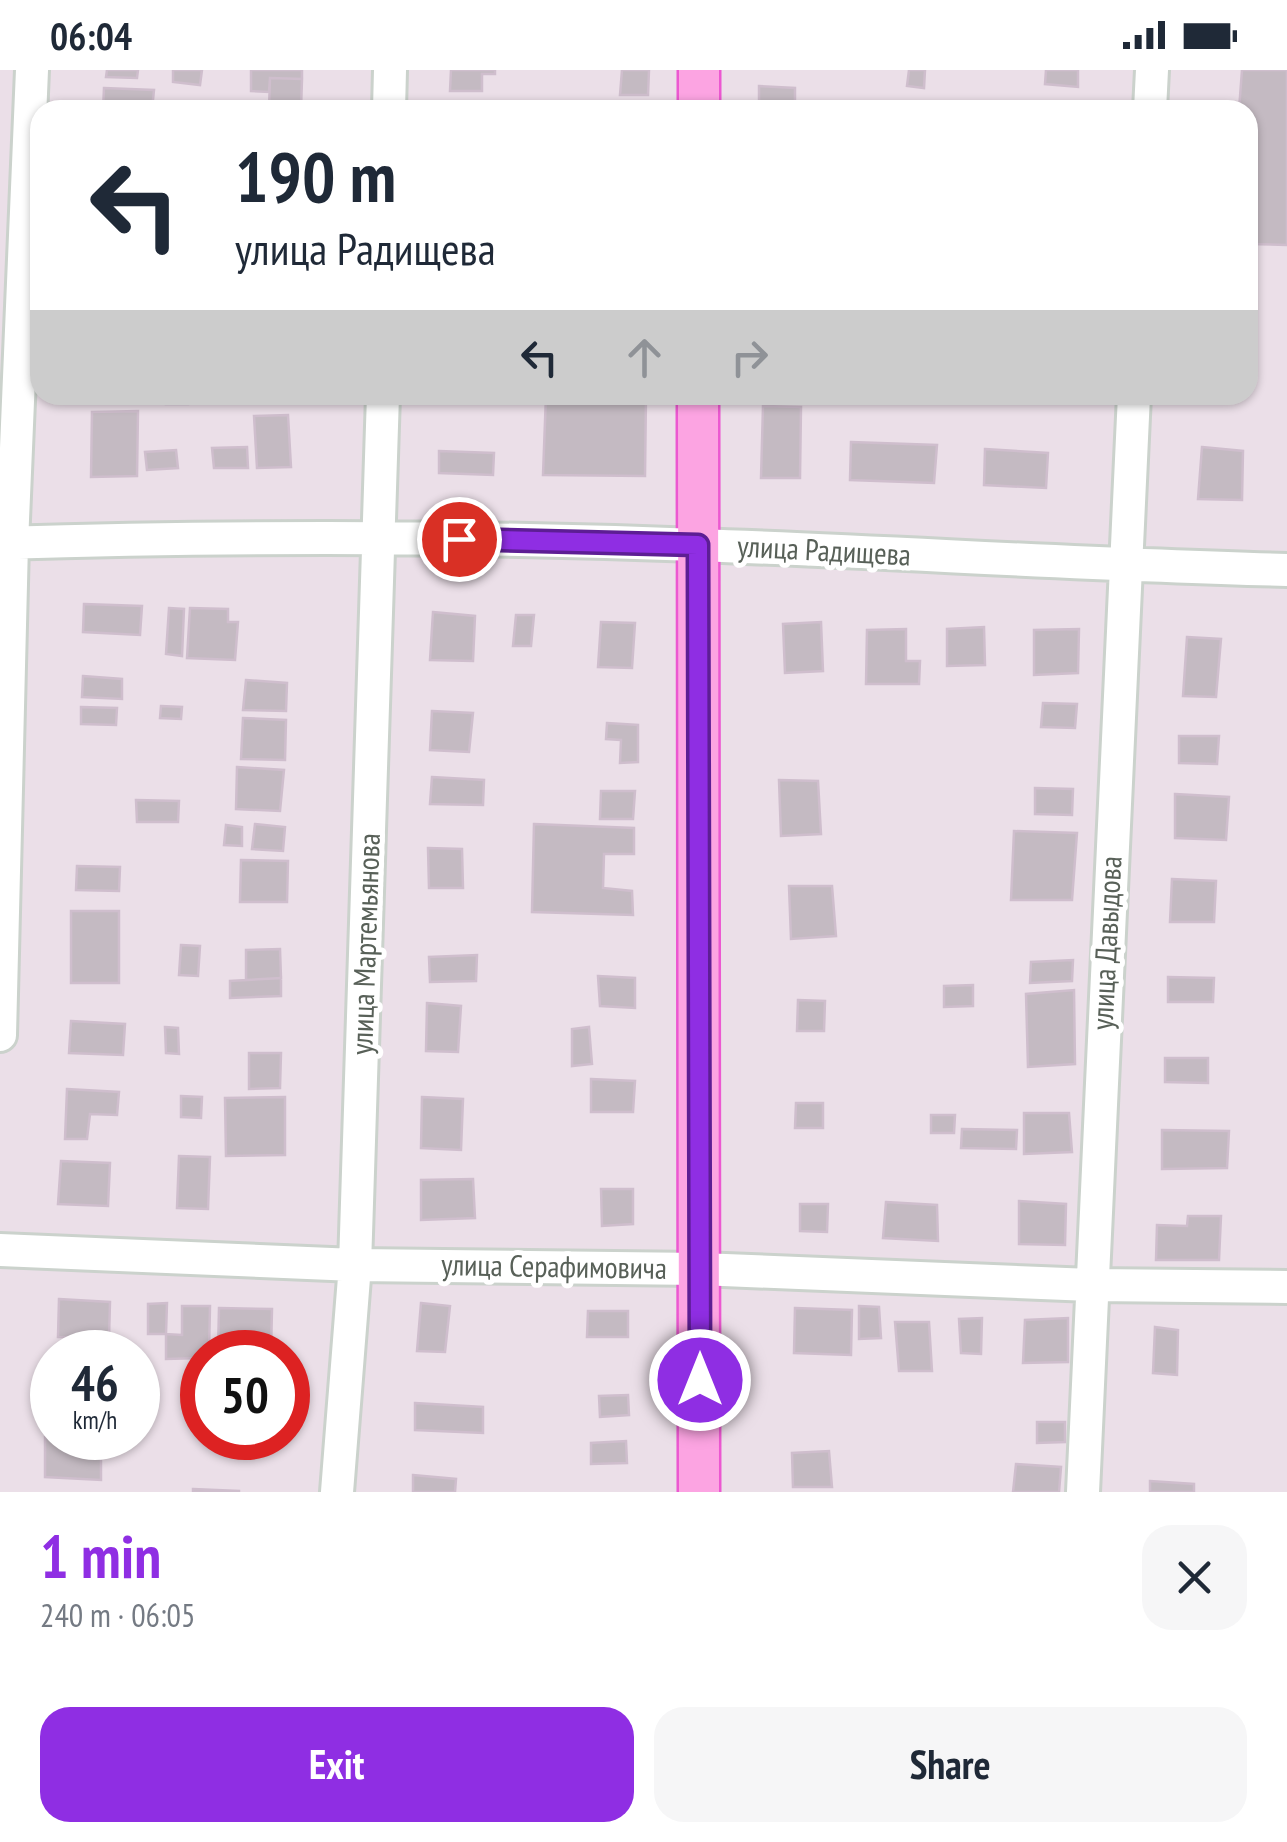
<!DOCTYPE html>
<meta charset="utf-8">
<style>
body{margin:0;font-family:"PT Sans Narrow",sans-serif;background:#f6f6f7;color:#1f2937;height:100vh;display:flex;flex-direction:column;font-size:38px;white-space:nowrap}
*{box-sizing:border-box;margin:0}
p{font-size:32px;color:#747a83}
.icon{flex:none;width:55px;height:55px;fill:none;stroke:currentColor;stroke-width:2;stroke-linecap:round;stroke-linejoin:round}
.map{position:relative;height:1422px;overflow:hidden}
.side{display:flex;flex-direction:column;background:#fff;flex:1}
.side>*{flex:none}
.hud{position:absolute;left:30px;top:30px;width:1228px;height:305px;border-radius:30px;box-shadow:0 2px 8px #0004;background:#fff;color:#1f2937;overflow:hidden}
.speed{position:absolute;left:30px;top:1260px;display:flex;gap:20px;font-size:50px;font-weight:700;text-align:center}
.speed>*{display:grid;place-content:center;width:130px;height:130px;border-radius:50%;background:#fff;box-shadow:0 2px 8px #0004;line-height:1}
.speed small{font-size:25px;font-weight:400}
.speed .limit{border:15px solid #d22;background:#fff;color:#111}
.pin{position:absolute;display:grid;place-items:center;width:85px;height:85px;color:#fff;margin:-42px;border:5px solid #fff;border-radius:50%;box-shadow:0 2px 10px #0007}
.me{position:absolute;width:110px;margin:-55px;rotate:0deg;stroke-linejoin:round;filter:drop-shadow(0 0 8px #0008)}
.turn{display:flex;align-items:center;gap:35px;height:210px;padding:0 40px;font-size:45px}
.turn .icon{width:130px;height:130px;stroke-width:2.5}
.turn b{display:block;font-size:70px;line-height:85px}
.lanes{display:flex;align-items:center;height:95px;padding:0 40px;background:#0003;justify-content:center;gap:50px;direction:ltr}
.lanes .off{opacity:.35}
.round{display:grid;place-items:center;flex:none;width:105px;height:105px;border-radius:30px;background:#f6f6f7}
.overview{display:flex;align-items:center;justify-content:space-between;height:170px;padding:0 40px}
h1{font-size:60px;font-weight:800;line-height:75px;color:#8f2ee3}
.cta{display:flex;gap:20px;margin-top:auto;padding:20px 40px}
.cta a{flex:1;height:115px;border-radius:30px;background:#8f2ee3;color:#fff;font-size:40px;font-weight:800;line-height:115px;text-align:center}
.cta a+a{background:#f6f6f7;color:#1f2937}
.status{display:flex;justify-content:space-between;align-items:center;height:70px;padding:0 50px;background:#fff;direction:ltr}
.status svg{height:28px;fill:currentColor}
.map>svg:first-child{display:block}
.building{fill:#c4bac2;stroke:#cfbecd;stroke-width:2.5}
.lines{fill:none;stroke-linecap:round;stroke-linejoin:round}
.minor-casing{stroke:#cbd2cc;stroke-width:38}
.major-casing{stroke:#ec58d1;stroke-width:45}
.minor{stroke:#fff;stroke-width:32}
.major{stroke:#fca4e2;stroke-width:40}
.route-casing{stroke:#5d1e94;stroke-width:25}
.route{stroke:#8f2ee3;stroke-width:18}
.labels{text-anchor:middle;stroke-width:10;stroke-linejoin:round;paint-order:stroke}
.street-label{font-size:30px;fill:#586058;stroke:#fff}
</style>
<div class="status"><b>06:04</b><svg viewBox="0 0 49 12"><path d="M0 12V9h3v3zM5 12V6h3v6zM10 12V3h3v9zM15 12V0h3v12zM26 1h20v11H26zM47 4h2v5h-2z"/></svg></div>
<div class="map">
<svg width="1287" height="1422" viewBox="0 0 1287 1422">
<rect width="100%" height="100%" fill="#ebdfe8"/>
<path class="building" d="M107 0H138L137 8 106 7Z
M173 0H202L200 15 173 12Z
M251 0H302V9L270 8 269 22 251 21Z
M451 0H495V4H482V21H450Z
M622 0H649L648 25H620Z
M909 0H925L924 18 907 16Z
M1046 0H1078V17L1045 14Z
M1242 0H1287V175L1248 174V40H1239Z
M270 8 302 9 301 40H269Z
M759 16 795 18V40H759Z
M104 18 154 20 152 40H103Z
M606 36H646V40H606Z
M166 325H188V334H166Z
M546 325H646L645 406 543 405Z
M763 336 801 337 800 408H761Z
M138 341 137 406 91 407 92 342Z
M288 345 291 397 257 398 254 346Z
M851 372 937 375 934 413 850 410Z
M247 377 248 398H214L212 378Z
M1202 377 1243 381 1242 430 1198 429Z
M985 379 1048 383 1046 418 984 415Z
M176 380 178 398 147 400 145 382Z
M439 381 494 383 493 405 439 403Z
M84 534 142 536 140 565 83 562Z
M169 538 184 539 182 586 166 584Z
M190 538 228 539V552H238L235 590 187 588Z
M433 542 475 546 473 591 430 590Z
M516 545H534L531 576H513Z
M601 552 635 553 632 598 598 597Z
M821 552 823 601 785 603 783 554Z
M984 557 985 595 947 596V559Z
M906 559V591H920L919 614H866L867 560Z
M1079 559 1078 603 1034 605V560Z
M1187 567 1221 569 1216 627 1183 626Z
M83 606 122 609V629L82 627Z
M246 610 287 613 286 641 243 640Z
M1043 633 1077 634 1075 658 1041 657Z
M161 636 182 637 181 649 160 648Z
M81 637 117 638 116 655 81 654Z
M432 641 473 643 469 682 430 680Z
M243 648 286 650 285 690 241 689Z
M607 653 638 655V692L620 693 621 670 606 669Z
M1179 666H1219L1217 694 1179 693Z
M237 697 284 700 280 741 236 739Z
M432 707 484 710 483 735 430 734Z
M779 710 818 711 821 764 781 766Z
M1035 718 1073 719 1072 745 1035 744Z
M601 721H635L633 749H600Z
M1175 724 1229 727 1226 770 1175 768Z
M136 730 179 731 178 752H137Z
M255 754 285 757 283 781 252 779Z
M534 754 634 758V784H604L603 818 632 821 633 845 532 842Z
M226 755 242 757V776L224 775Z
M1014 761 1077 763 1072 830H1011Z
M428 778 462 779 463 818H429Z
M241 790 288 791 287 832H240Z
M77 796 120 797 119 821 76 820Z
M1172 809 1216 811 1214 852H1170Z
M789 816H832L836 866 791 869Z
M71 841H119V913H71Z
M181 875 200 876 198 906 179 905Z
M280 879 281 908 246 910V880Z
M477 885 476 911 430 912 429 887Z
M1073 890 1072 911 1030 913 1031 892Z
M598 906 635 908V938L600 936Z
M1168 907 1214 908 1213 932H1168Z
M281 908V926L230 928V911Z
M973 915V936L944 937V916Z
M1074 920 1075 994 1028 997 1026 924Z
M798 930 825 931 824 961H797Z
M427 933 461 936 458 982 426 981Z
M71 951 125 954 123 985 69 983Z
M165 957 178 958 179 984 166 983Z
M589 957 592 994 572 996V959Z
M249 983H281L280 1018 249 1019Z
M1165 988H1208V1013L1165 1012Z
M591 1009 635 1011 633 1042H591Z
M67 1019 119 1022 117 1045 90 1044 87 1069H65Z
M181 1026 202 1027 201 1048 181 1047Z
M285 1027V1085L226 1086 225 1028Z
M422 1027 463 1029 461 1080 421 1078Z
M796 1033H823V1058H795Z
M1024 1043H1069L1072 1082 1024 1084Z
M931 1045H955L954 1063H931Z
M962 1059 1017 1060 1016 1079 961 1078Z
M1162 1060 1229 1061 1227 1098 1162 1099Z
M179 1086 210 1087 208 1139 177 1138Z
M61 1091 110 1093 108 1136 58 1134Z
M473 1109 475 1148 421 1150V1110Z
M601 1119H633V1154L602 1156Z
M1019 1131 1066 1134 1065 1175 1019 1174Z
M886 1132 937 1135 938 1171 883 1168Z
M800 1134H828L827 1162 800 1161Z
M1188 1146H1221L1219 1190H1156L1157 1155 1187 1156Z
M59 1229 110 1232 109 1268 58 1267Z
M167 1233 166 1264H148V1234Z
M421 1233 450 1236 445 1282 417 1281Z
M182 1236H210L209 1282H202V1288L166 1289V1264L182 1265Z
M859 1236 879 1237 881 1268 859 1269Z
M219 1238 272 1239 271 1282H218Z
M795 1238 852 1240 851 1285 794 1283Z
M588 1241H628V1267H587Z
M982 1248 981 1284 961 1283 959 1249Z
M1068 1248V1292L1023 1293 1025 1250Z
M895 1252H929L932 1301H899Z
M1155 1257 1178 1260 1177 1305 1153 1303Z
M628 1325 629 1345 600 1347 599 1326Z
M415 1333 483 1337V1363L415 1360Z
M1037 1352H1065V1372L1037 1373Z
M45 1367 101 1369V1410L45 1407Z
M237 1368H273V1374L237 1375Z
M626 1371 627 1393 591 1394V1373Z
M829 1381 832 1417H793L792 1383Z
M1016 1394 1061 1397 1059 1422H1013Z
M413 1405 456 1409 455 1422H413Z
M1150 1411 1194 1414V1422H1150Z
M193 1419 239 1421V1422H193Z"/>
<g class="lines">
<g class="minor-casing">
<path id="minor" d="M389 40 390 0
M1150 40 1152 0
M0 473C232 466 465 466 697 475 894 482 1090 495 1287 500
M0 965 12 473 32 0
M0 1180 355 1195 700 1199 1091 1215 1287 1217
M337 1422 355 1195 383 325
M1083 1422 1134 325"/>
</g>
<g class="major-casing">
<path id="major" d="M699 40V0
M698 325 699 1422"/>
</g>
<use href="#minor" class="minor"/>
<use href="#major" class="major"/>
</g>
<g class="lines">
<g class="route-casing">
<path id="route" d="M459 469 698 475 700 1310"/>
</g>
<use href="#route" class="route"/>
</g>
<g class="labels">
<g class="street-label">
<text transform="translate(824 481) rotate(3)" y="10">улица Радищева</text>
<text transform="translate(1107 873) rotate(-87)" y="10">улица Давыдова</text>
<text transform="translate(366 874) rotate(-88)" y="10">улица Мартемьянова</text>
<text transform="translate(554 1197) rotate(1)" y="10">улица Серафимовича</text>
</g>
</g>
</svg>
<div class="speed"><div>46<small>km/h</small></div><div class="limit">50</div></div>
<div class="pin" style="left:459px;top:469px;background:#d93025"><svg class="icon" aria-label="arrive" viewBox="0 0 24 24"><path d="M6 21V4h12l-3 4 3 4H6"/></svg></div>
<svg class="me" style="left:700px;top:1310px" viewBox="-20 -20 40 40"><circle r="17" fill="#8f2ee3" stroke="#fff" stroke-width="3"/><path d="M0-11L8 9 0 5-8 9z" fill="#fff"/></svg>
<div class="hud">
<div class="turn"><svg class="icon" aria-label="left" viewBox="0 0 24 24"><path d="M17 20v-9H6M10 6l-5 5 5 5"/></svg><div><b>190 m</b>улица Радищева</div></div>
<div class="lanes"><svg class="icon" aria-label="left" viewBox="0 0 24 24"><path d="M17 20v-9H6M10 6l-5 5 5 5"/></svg><svg class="icon off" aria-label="ahead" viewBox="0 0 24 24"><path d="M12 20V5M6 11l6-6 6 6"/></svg><svg class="icon off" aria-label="right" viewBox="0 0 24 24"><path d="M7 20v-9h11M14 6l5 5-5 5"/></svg></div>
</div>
</div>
<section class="side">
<div class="overview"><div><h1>1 min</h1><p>240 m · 06:05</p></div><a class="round"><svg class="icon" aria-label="close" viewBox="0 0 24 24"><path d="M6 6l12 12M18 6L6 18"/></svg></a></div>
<div class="cta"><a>Exit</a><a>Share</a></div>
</section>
